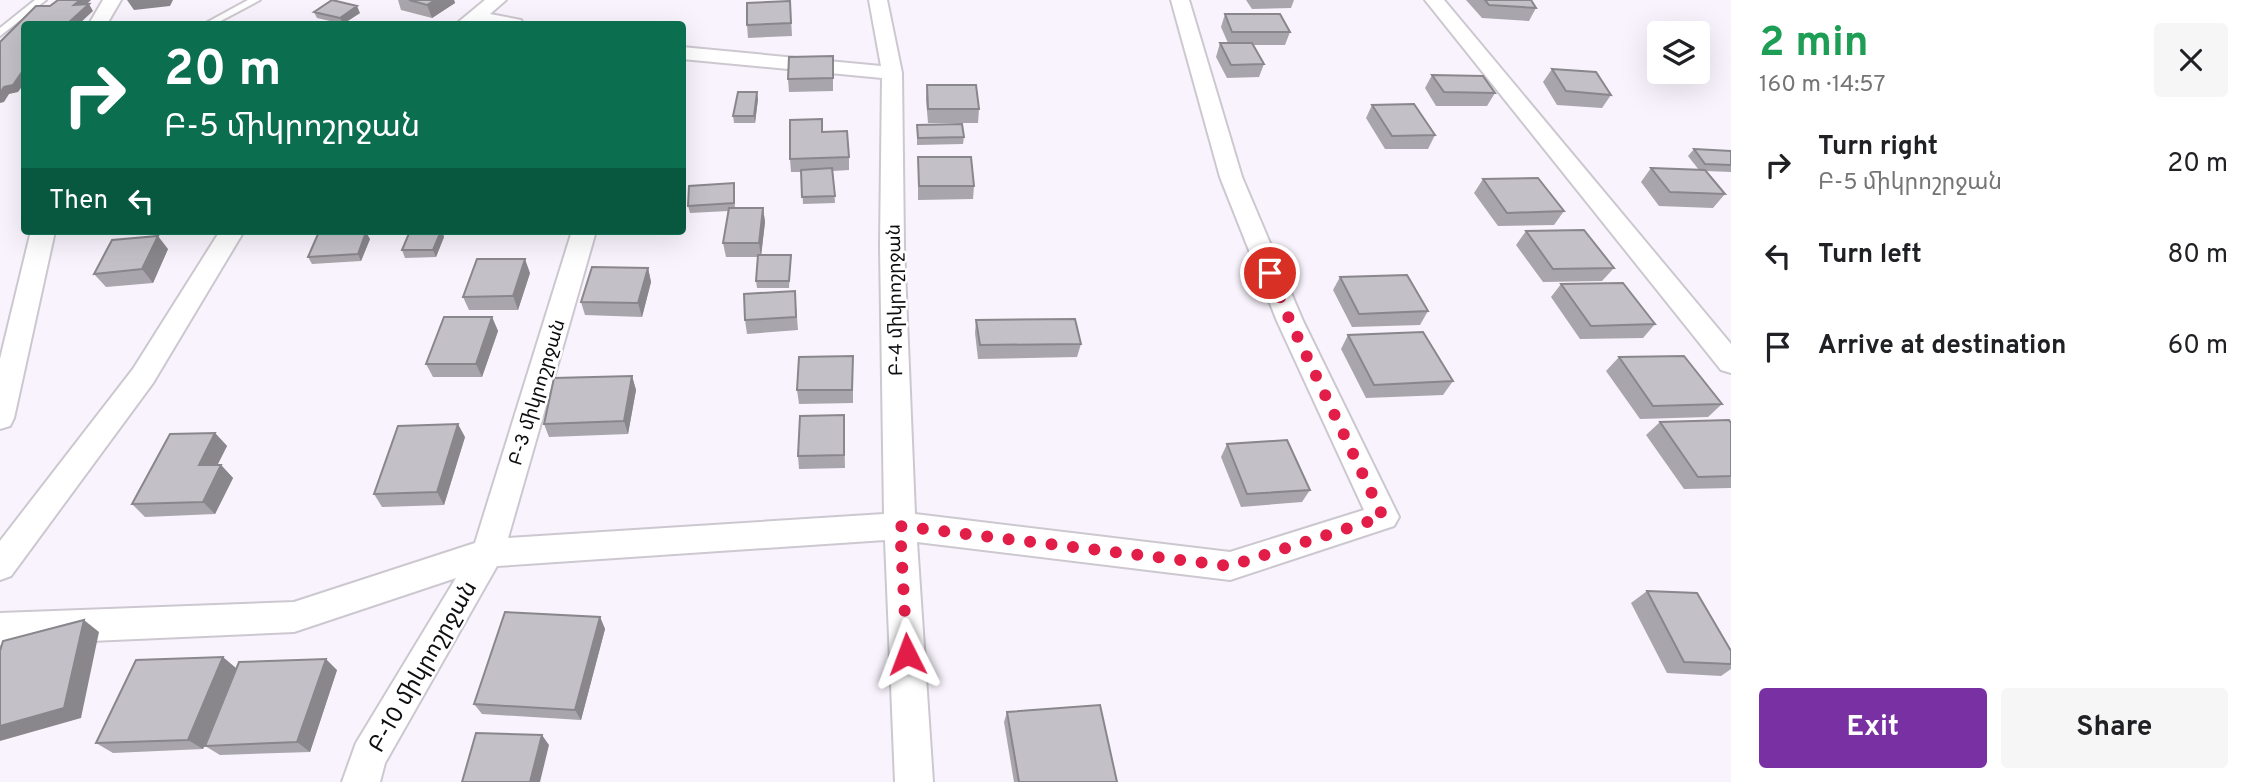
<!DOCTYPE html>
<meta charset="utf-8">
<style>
body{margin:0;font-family:Overpass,"Noto Sans Armenian",sans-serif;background:#f6f6f6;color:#202124;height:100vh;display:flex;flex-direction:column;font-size:26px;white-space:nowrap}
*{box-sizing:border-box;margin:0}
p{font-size:23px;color:#757577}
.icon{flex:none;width:38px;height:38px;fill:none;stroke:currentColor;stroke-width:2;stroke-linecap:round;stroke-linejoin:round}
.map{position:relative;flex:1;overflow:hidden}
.sheet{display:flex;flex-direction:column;background:#fff;width:525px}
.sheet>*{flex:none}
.top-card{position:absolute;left:21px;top:21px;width:665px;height:214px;border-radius:7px;box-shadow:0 7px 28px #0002;background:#0b6e4f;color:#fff;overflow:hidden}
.controls{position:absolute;left:1647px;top:21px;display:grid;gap:14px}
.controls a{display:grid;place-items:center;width:63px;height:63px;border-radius:7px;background:#fff;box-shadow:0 7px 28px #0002;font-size:35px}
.pin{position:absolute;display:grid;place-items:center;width:60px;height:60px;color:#fff;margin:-30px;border:4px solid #fff;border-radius:50%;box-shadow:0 2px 7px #0007}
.me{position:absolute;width:77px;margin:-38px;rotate:357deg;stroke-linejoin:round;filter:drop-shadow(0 0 5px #0008)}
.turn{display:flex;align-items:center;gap:24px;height:147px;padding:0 28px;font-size:32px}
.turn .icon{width:91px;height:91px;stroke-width:2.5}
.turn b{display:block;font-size:49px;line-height:60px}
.then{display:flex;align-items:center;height:66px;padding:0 28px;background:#0003;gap:14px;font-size:26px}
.round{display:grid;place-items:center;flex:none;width:74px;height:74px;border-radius:7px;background:#f6f6f6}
.headline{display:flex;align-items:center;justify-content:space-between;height:119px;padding:0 28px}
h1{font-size:42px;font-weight:700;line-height:52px;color:#1e9e55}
.primary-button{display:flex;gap:14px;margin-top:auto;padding:14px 28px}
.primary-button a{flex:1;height:80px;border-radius:7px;background:#7930a3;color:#fff;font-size:28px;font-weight:700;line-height:80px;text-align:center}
.primary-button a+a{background:#f6f6f6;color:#202124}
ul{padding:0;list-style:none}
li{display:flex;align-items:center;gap:21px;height:91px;padding:0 28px}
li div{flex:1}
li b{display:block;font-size:26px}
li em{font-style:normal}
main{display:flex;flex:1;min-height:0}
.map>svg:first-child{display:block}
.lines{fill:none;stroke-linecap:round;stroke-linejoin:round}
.lane-casing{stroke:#cdc8d0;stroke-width:4}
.street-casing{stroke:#cdc8d0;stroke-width:4}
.lane{fill:#fff;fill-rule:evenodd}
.street{fill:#fff;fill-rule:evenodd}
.wall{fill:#a9a5ac}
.shaded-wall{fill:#89868c}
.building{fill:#c4c0c8;stroke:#89868c;stroke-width:2}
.route{stroke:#e11d48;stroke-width:12;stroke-dasharray:0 21.6}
.labels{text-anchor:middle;stroke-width:5;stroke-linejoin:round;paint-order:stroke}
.street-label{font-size:19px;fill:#0e0d10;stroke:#fff}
.near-street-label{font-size:23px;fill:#0e0d10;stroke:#fff}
</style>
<main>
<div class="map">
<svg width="1731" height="782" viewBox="0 0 1731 782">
<rect width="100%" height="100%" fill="#f8f3fc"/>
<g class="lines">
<g class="lane-casing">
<path id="lane" d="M35 0H46L0 36V28Z
M248 0H260L215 24H204Z"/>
</g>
<g class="street-casing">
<path id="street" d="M103 0H121L107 24H89Z
M485 0H506L490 14 521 20 523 24H456Z
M869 0H887L902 73 904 246 915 514 1230 552 1364 510 1277 321 1220 177 1171 0H1189L1242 177 1303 321 1399 517 1394 526 1230 580 917 542 933 782H895L885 540 497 566 385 763 380 782H342L356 743 456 578 294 632 0 645V613L294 602 475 543 572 231H596L508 538 884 514 880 246 882 78 682 59V47L881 66Z
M1425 0H1444L1731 344V373L1721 370Z
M31 231H55L14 418 10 426 0 429V359Z
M220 231H244L153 383 11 576 0 580V541L133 369Z"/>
</g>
<use href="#lane" class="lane"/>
<use href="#street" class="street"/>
</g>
<path class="wall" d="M398 0H454L455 3 432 18 401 10Z
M1246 0H1294L1291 8 1252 9Z
M1466 0H1531L1536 8 1529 21 1482 18Z
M790 1 792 36 748 38 747 25Z
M314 12 360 13 343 24 317 18Z
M1225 14 1290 32 1285 45H1253L1264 64 1259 77 1227 78 1216 57 1220 43H1228L1221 27Z
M833 56V91L789 92 788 79Z
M1552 69 1611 95 1602 108 1557 105 1543 82Z
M1432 75 1495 93 1487 106H1436L1425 88Z
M927 85 979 109 978 123H928L926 99Z
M758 99 755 123H734L733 116Z
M1372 105 1435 135 1428 149H1385L1366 118Z
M917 125 964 137 963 144 917 145Z
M822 132 849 157V170L833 171 835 203 803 204 801 172H791L790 159Z
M1694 149 1731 151V172L1706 171 1725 194 1713 208 1659 206 1641 182 1651 168 1699 170 1688 156Z
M918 157 974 186 973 199 918 200Z
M1483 179 1564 211 1554 225 1498 226 1474 193Z
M734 183 735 208H763L765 222 761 255H791L789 288H757L756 281 758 257H726L723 243 728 211 690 213 688 206Z
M410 231H442L444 237 436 257 405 258 402 250Z
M1526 231 1614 268 1602 281 1543 282 1516 245Z
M370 239 361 261 312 264 308 257Z
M168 249 153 283 106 287 94 274Z
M648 268 651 282 642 317 585 315 581 302Z
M530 273 518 310H469L463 297Z
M1340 277 1428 311 1420 325 1352 327 1333 290Z
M1561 284 1655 324 1643 338 1580 339 1551 297Z
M795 291 798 330 747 334 745 320Z
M492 317 498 331 482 377H433L426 364Z
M976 320 1081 344 1077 357 978 359 975 333Z
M1348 335 1453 381 1443 395 1366 398 1341 349Z
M853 356V403L799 404 797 390Z
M1619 357 1722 404 1708 417 1640 419 1606 371Z
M632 376 636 390 628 434 549 437 544 424Z
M844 415 845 468 799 469 798 456Z
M1660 422 1731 423V488L1684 489 1646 435Z
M215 433 227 446 217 465H221L233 478 215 514 145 517 132 504Z
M465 437 444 505 382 507 374 494Z
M1227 444 1310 490 1302 502 1241 507 1221 457Z
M1647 591 1731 651V669L1721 676 1667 673 1631 603Z
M600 617 605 629 581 720 482 714 474 704Z
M236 668 203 749 113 753 96 743Z
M337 670 310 752 220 755 205 746Z
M1007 712 1117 782H1014L1004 722Z"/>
<path class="shaded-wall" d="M80 0H91L79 12 74 5Z
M127 0H173L170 6 134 10Z
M435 0H454L455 3 432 18 427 5Z
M89 4 93 11 79 24H67Z
M357 6 360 13 343 24 340 18Z
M24 69V84L18 92 9 94 4 102 0 103V93L4 87Z
M757 92 758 99 755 123 754 116Z
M763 208 765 222 761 257 759 243Z
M441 231H442L444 237 436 257 433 250Z
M366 232 370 239 361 261 358 254Z
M158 236 168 249 153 283 142 269Z
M525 259 530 273 518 310 513 296Z
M648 268 651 282 642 317 638 303Z
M492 317 498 331 482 377 476 364Z
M632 376 636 390 628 434 624 421Z
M458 424 465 437 444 505 437 492Z
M215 433 227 446 211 478 199 465Z
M221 465 233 478 215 514 203 502Z
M600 617 605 629 581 720 575 710Z
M84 620 99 632 81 718 0 741V726Z
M223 657 236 668 203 749 188 740Z
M326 659 337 670 310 752 297 742Z
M542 735 549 745 540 782H530Z"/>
<path class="building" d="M58 0H80L74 5 89 4 67 24H24V69L13 85 4 87 0 93V42L36 6H50Z
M332 0 357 6 340 18 314 12Z
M409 0H435L427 5Z
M1485 0H1531L1536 8 1489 5Z
M790 1 791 23 747 25V3Z
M1225 14H1280L1290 32H1232Z
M1220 43H1252L1264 64 1231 65Z
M833 56V78L788 79 789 57Z
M1552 69 1596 72 1611 95 1566 91Z
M1432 75 1483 76 1495 93 1444 92Z
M927 85H976L979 109H928Z
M738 92H757L754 116H733Z
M1414 104 1435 135 1392 136 1372 105Z
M822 119V132L847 131 849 157 790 159V120Z
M962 124 964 137 918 138 917 125Z
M1694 149 1731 151V165L1705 164Z
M918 157H971L974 186H919Z
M832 168 835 196 802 197 801 170Z
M1651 168 1705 170 1725 194 1670 192Z
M1538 178 1564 211 1507 213 1483 179Z
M734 183V203L688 206 689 186Z
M729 208H763L759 243H723Z
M1584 230 1614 268 1553 269 1526 231Z
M410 231H441L433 250H402Z
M366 232 358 254 308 257 318 234Z
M158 236 142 269 94 274 112 240Z
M758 255H791L789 281H756Z
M477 259H525L513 296 463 297Z
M592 267 648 268 638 303 581 302Z
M1407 275 1428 311 1359 314 1340 277Z
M1623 283 1655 324 1591 326 1561 284Z
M795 291 796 317 745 320 744 294Z
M444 317H492L476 364H426Z
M1075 319 1081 344 980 345 976 320Z
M1423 332 1453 381 1374 385 1348 335Z
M853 356 852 390H797L799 357Z
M1684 356 1722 404 1653 406 1619 357Z
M632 376 624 421 544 424 554 378Z
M844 415V455L798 456 800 416Z
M1729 420 1731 423V476L1698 477 1660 422Z
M458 424 437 492 374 494 398 426Z
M215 433 199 465H221L203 502 132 504 170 434Z
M1287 440 1310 490 1247 494 1227 444Z
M1647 591 1697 593 1731 651V664L1684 662Z
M505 612 600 617 575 710 474 704Z
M84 620 64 708 0 726V651L3 641Z
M223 657 188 740 96 743 136 660Z
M326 659 297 742 205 746 239 662Z
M1100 705 1117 782H1019L1007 712Z
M476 733 542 735 530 782H462Z"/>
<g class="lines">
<path class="route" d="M907 654 900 526 1230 566 1383 517 1290 321 1270 273"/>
</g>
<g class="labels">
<g class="street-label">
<text transform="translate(894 300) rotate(-91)" y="7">Բ-4 միկրոշրջան</text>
<text transform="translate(536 392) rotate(-73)" y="7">Բ-3 միկրոշրջան</text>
</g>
<g class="near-street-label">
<text transform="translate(422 666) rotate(-60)" y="8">Բ-10 միկրոշրջան</text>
</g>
</g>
</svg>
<div class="controls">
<a><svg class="icon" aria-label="layers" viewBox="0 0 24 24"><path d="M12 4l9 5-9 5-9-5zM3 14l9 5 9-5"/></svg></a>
</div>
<div class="pin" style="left:1270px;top:273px;background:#d93025"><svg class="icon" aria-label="arrive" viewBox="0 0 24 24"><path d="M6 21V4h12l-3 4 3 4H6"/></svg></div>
<svg class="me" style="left:907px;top:654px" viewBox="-20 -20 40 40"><path d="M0-17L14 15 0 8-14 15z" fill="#e11d48" stroke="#fff" stroke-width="4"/></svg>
<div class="top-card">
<div class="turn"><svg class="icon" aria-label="right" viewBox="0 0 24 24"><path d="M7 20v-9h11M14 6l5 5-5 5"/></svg><div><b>20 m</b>Բ-5 միկրոշրջան</div></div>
<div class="then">Then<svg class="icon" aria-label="left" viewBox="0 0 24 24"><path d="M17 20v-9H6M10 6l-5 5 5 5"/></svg></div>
</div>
</div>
<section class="sheet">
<div class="headline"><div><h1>2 min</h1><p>160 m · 14:57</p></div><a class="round"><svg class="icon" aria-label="close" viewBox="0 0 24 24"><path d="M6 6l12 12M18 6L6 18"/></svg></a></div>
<ul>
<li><svg class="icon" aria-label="right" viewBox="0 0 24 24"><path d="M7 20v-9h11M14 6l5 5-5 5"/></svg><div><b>Turn right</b><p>Բ-5 միկրոշրջան</p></div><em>20 m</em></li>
<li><svg class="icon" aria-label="left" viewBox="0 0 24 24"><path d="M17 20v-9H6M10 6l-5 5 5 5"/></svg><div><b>Turn left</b></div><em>80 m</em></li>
<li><svg class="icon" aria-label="arrive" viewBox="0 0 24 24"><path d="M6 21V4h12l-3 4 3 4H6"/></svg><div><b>Arrive at destination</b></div><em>60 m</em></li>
</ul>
<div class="primary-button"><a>Exit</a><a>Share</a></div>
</section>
</main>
